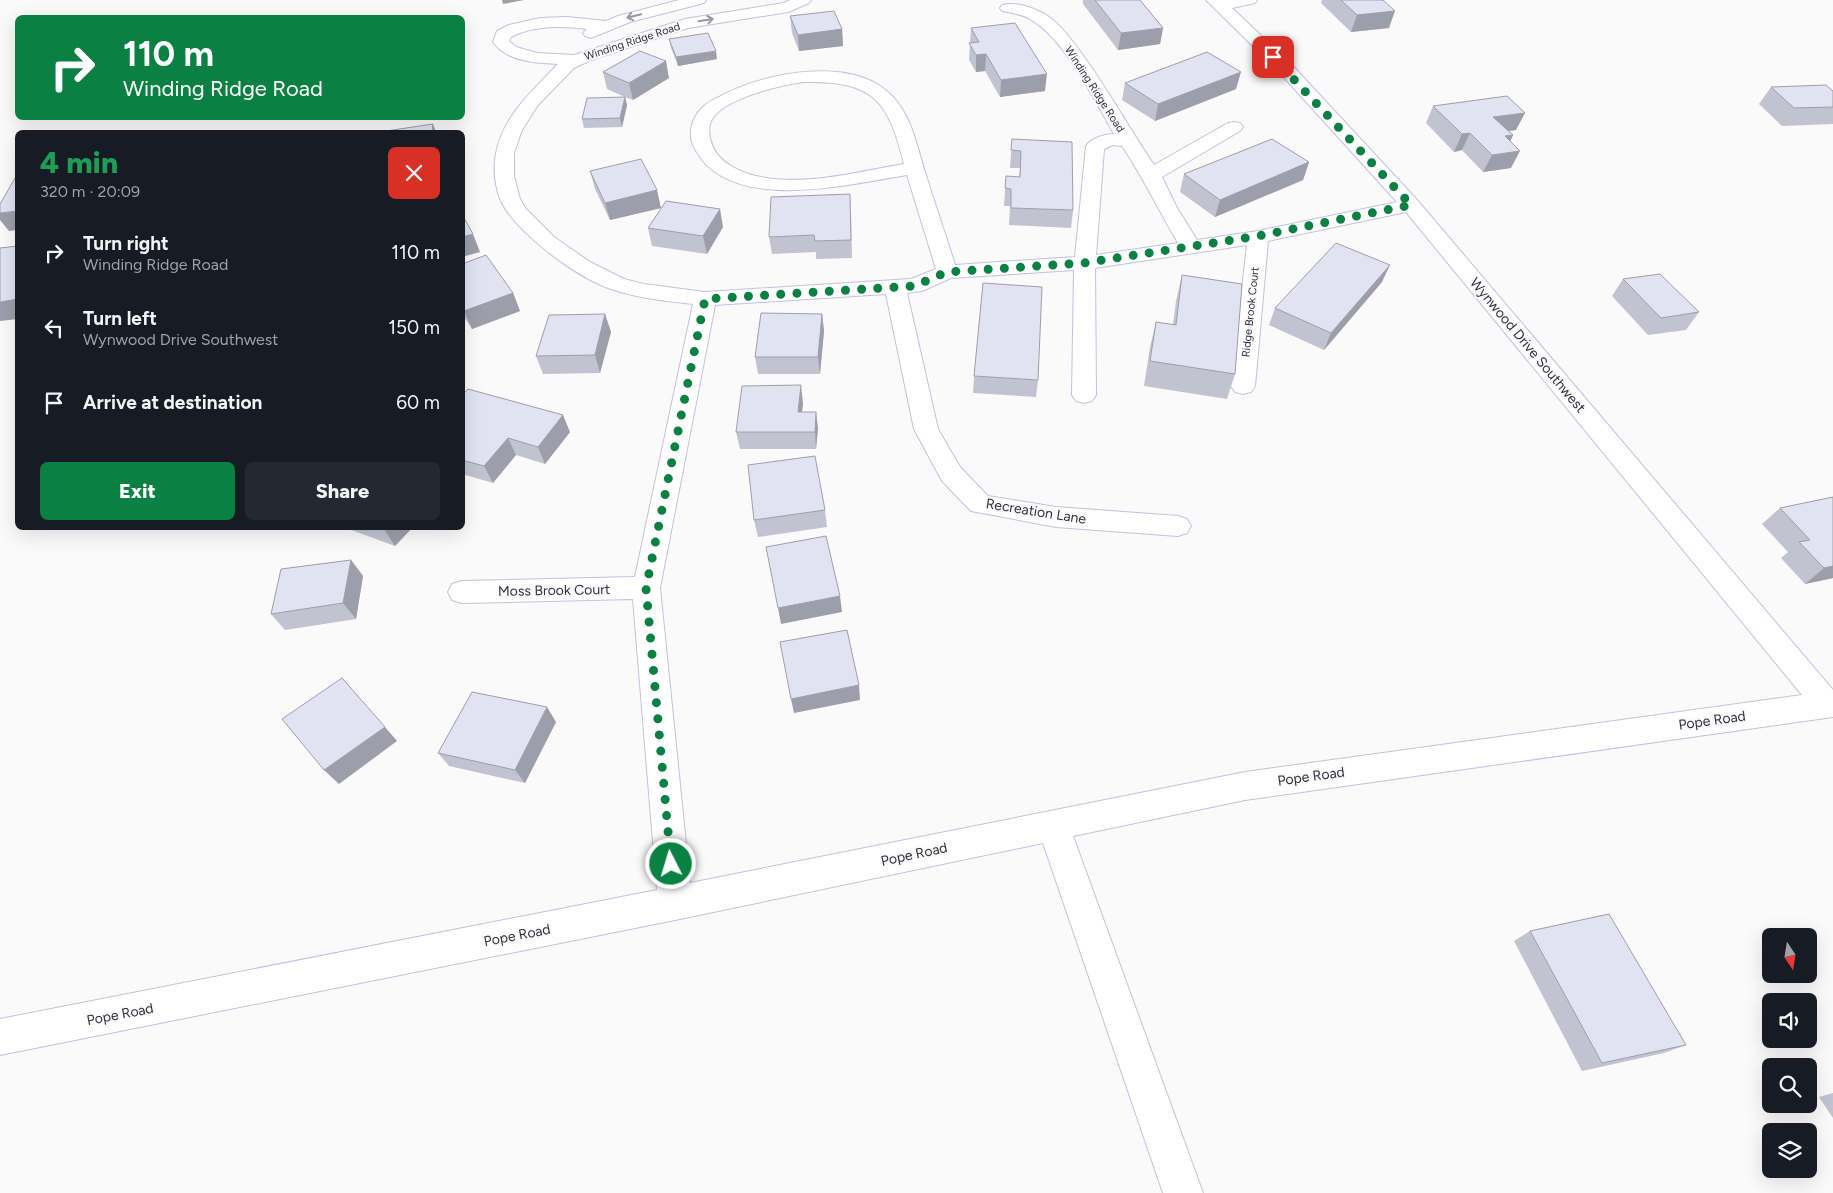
<!DOCTYPE html>
<meta charset="utf-8">
<style>
body{margin:0;font-family:Figtree,sans-serif;background:#242831;color:#f1f3f6;height:100vh;display:flex;flex-direction:column;font-size:19px;white-space:nowrap}
*{box-sizing:border-box;margin:0}
p{font-size:16px;color:#9ea1a6}
.icon{flex:none;width:28px;height:28px;fill:none;stroke:currentColor;stroke-width:2;stroke-linecap:round;stroke-linejoin:round}
.map{position:relative;flex:1;overflow:hidden}
.drawer{position:absolute;left:15px;top:130px;width:450px;height:400px;display:flex;flex-direction:column;background:#171b24;border-radius:8px;box-shadow:0 5px 20px #0002}
.drawer>*{flex:none}
.guide{position:absolute;left:15px;top:15px;width:450px;height:105px;border-radius:8px;box-shadow:0 5px 20px #0002;background:#0b8043;color:#fff;overflow:hidden}
.needle{width:32px;rotate:168deg}
.tools{position:absolute;left:1762px;top:928px;display:grid;gap:10px}
.tools a{display:grid;place-items:center;width:55px;height:55px;border-radius:8px;background:#171b24;box-shadow:0 5px 20px #0002;font-size:25px}
.pin{position:absolute;display:grid;place-items:center;width:42px;height:42px;color:#fff;margin:-21px;border-radius:10px;box-shadow:0 2px 8px #0006}
.me{position:absolute;width:55px;margin:-28px;rotate:355deg;stroke-linejoin:round;filter:drop-shadow(0 0 4px #0008)}
.turn{display:flex;align-items:center;gap:18px;height:105px;padding:0 25px;font-size:22px}
.turn .icon{width:65px;height:65px;stroke-width:2.5}
.turn b{display:block;font-size:35px;line-height:42px}
.round{display:grid;place-items:center;flex:none;width:52px;height:52px;border-radius:8px;background:#242831}
.headline{display:flex;align-items:center;justify-content:space-between;height:85px;padding:0 25px}
h1{font-size:30px;font-weight:800;line-height:38px;color:#1e9e55}
.action{display:flex;gap:10px;margin-top:auto;padding:10px 25px}
.action a{flex:1;height:58px;border-radius:8px;background:#0b8043;color:#fff;font-size:20px;font-weight:800;line-height:58px;text-align:center}
.action a+a{background:#242831;color:#f1f3f6}
ul{padding:0;list-style:none}
li{display:flex;align-items:center;gap:15px;height:75px;padding:0 25px}
li div{flex:1}
li b{display:block;font-size:19px}
li em{font-style:normal}
.map>svg:first-child{display:block}
.lines{fill:none;stroke-linecap:round;stroke-linejoin:round}
.minor-casing{stroke:#c1c1e4;stroke-width:2}
.minor{fill:#fff;fill-rule:evenodd}
.wall{fill:#c2c2d1}
.shaded-wall{fill:#9e9eaa}
.building{fill:#e2e2f3;stroke:#9e9eaa}
.oneway{stroke:#98989e}
.route{stroke:#0b8043;stroke-width:9;stroke-dasharray:0 16.2}
.labels{text-anchor:middle;stroke-width:4;stroke-linejoin:round;paint-order:stroke}
.far-street-label{font-size:11px;fill:#30303e;stroke:#fafafa}
.street-label{font-size:14px;fill:#30303e;stroke:#fafafa}
</style>
<div class="map">
<svg width="1833" height="1193" viewBox="0 0 1833 1193">
<rect width="100%" height="100%" fill="#fafafa"/>
<g class="lines">
<g class="minor-casing">
<path id="minor" d="M679 0H706L704 3 630 22 591 38 585 36 583 33 587 29C561 26 535 25 511 37L509 41 516 47 537 53 574 55 685 19 784 3 790 0H811L809 3 788 12 688 28 591 60 574 68 538 105 522 130 514 153V176L520 199 526 209 554 237 590 262 624 279 644 284 705 292 911 279 936 269 907 175C849 184 730 215 695 149 687 135 691 119 702 108 707 102 715 99 721 96 765 72 854 55 892 96 913 118 917 148 926 175 935 205 946 235 955 265L1075 257 1086 146C1091 138 1105 134 1114 134 1095 101 1063 35 1028 18 1021 14 1011 13 1002 11L1000 8 1002 5C1018 1 1041 10 1053 20 1066 31 1077 47 1087 61 1111 95 1131 131 1154 165L1228 123 1234 122 1240 123 1243 127 1240 131 1162 177 1176 206 1197 240 1258 231 1397 202 1280 73 1206 0H1257L1255 3 1232 8 1292 65 1418 201 1833 690V717L1245 800 1073 836 1203 1193H1163L1043 843 675 920 0 1055V1019L657 890 633 599 462 603 452 600 448 592 452 584 462 581 635 577 693 304C665 301 637 298 611 289 577 278 514 231 500 199 495 185 493 168 496 154 502 117 534 89 558 64 536 63 507 62 493 42L497 31 509 25 540 18 567 17 606 21 618 16ZM804 82C873 81 888 99 904 164 856 172 804 187 756 176 740 172 720 163 713 147 709 138 707 126 713 118 726 98 781 85 804 82ZM1113 145 1122 146C1143 177 1159 211 1178 243L1096 255 1104 149ZM1406 212 1802 695 1245 772 690 883 660 588 715 305 886 294 914 429 942 481 971 511 1056 527 1178 536 1187 533 1191 526 1187 519 1178 516 1056 507 988 496 960 467 938 429 907 293 922 291 951 278 1074 270 1072 395 1076 401 1084 403 1092 401 1096 395 1095 268 1247 245 1231 386 1235 392 1243 394 1251 392 1255 386 1268 241Z"/>
</g>
<use href="#minor" class="minor"/>
</g>
<path class="wall" d="M1083 0H1140L1163 28 1160 44 1118 50 1083 4Z
M1322 0H1383L1389 28 1351 32 1321 3Z
M790 16 842 29 843 46 799 51 792 33Z
M971 28 1045 91 1000 97 985 71 976 72 969 60Z
M669 39 717 59 678 66 671 48Z
M603 72 669 78 633 100 625 97 627 105 622 127 584 128 582 119 625 97 607 89Z
M1125 83 1236 89 1155 121 1122 100Z
M1771 87 1833 91V124L1782 126 1759 104Z
M1433 106 1516 130 1509 131 1513 135 1510 142 1511 168 1483 172 1462 150 1454 152 1426 123Z
M1012 139 1073 210 1071 228 1009 225 1010 206H1004L1006 176 1019 177 1020 168H1010Z
M1309 162 1303 180 1215 217 1180 192 1184 174Z
M590 171 661 208 610 220 595 189Z
M851 212 852 258 816 259V252L772 254 769 237Z
M723 227 707 254 652 246 648 228Z
M462 264 513 293 520 311 472 329 462 314Z
M1182 275 1235 374 1227 399 1144 386 1150 347 1156 322 1173 325 1176 301Z
M1623 279 1699 312 1686 330 1648 335 1612 296Z
M1382 282 1324 350 1269 325 1275 308Z
M605 314 611 332 600 373 543 374 536 356Z
M822 314 824 331 820 374H758L755 357Z
M974 376 1038 380 1036 397 973 393Z
M462 395 570 432 545 464 516 455 493 483 462 474Z
M803 403 802 412H816L818 429 816 449H740L736 432Z
M1833 497V578L1805 584 1781 558 1788 552 1762 524 1780 508Z
M825 510 827 527 758 537 754 520Z
M346 528H412L395 546Z
M351 560 363 576 356 619 285 630 271 614Z
M556 722 525 783 449 766 438 753Z
M1530 931 1686 1045 1664 1053 1582 1071 1514 941Z
M1833 1093V1118L1819 1097Z"/>
<path class="shaded-wall" d="M502 0H524L503 4Z
M1395 11 1389 28 1351 32 1357 15Z
M1163 28 1160 44 1118 50 1121 33Z
M842 29 843 46 799 51 798 35Z
M716 51 717 59 678 66 676 57Z
M986 54 985 71 976 72V55Z
M666 61 669 78 633 100 629 83Z
M1241 72 1236 89 1155 121 1158 104Z
M1047 74 1045 91 1000 97 1001 80Z
M625 97 627 105 622 127 620 118Z
M1525 113 1516 130 1485 134 1493 117Z
M397 118H408L397 120Z
M433 124 436 132H432Z
M1470 133 1462 150 1454 152 1462 134Z
M1513 135 1505 153V136Z
M1520 151 1511 168 1483 172 1492 155Z
M1309 162 1303 180 1215 217 1220 200Z
M657 190 661 208 610 220 605 203Z
M720 209 723 227 707 254 703 236Z
M18 211V230L9 231 0 220V213Z
M473 234 480 252 462 257V237Z
M1390 265 1382 282 1324 350 1331 333Z
M513 293 520 311 472 329 464 311Z
M18 299V319L0 321V302Z
M605 314 611 332 600 373 595 355Z
M822 314 824 331 820 374 818 357Z
M801 385 803 403 800 429 798 412Z
M816 412 818 429 816 449 815 432Z
M563 415 570 432 545 464 538 447Z
M508 438 516 455 493 483 484 466Z
M385 528H412L395 546 384 529Z
M351 560 363 576 356 619 343 603Z
M1833 566V578L1805 584 1824 568Z
M840 596 842 612 781 624 778 608Z
M859 685 860 700 794 713 791 699Z
M547 707 556 722 525 783 515 770Z
M385 727 397 741 339 784 324 770Z"/>
<path class="building" d="M1095 0H1140L1163 28 1121 33Z
M1341 0H1383L1395 11 1357 15Z
M834 11 842 29 798 35 790 16Z
M1015 23 1047 74 1001 80 986 54 976 55 969 43 979 42 971 28Z
M708 33 716 51 676 57 669 39Z
M640 51 666 61 629 83 603 72Z
M1207 52 1241 72 1158 104 1125 83Z
M1826 85 1833 91V107L1794 108 1771 87Z
M1507 96 1525 113 1493 117 1513 135 1505 136 1520 151 1492 155 1470 133 1462 134 1433 106Z
M625 97 620 118 582 119 587 98Z
M433 124 432 132H386V131Z
M1012 139 1072 142 1073 210 1011 208V189L1005 188 1006 176 1020 177 1021 151 1011 150Z
M1272 139 1309 162 1220 200 1184 174Z
M641 159 657 190 605 203 590 171Z
M18 173V211L0 213V204Z
M850 194 851 240 815 241 814 235 769 237 771 197Z
M666 201 720 209 703 236 648 228Z
M462 214 473 234 462 237Z
M1336 243 1390 265 1331 333 1275 308Z
M18 246V299L0 302V248Z
M486 255 513 293 464 311 462 309V264Z
M1660 274 1699 312 1661 318 1623 279Z
M1182 275 1242 284 1235 374 1150 361 1156 322 1176 325Z
M983 283 1042 287 1038 380 974 376Z
M761 313 822 314 818 357H755Z
M605 314 595 355 536 356 549 315Z
M801 385 798 412H816L815 432H736L742 386Z
M468 389 563 415 538 447 508 438 484 466 462 460V395Z
M815 456 825 510 754 520 748 465Z
M1833 497V566L1824 568 1799 542 1810 540 1780 508Z
M826 536 840 596 778 608 766 547Z
M351 560 343 603 271 614 281 569Z
M847 630 859 685 791 699 780 642Z
M342 678 385 727 324 770 282 719Z
M472 692 547 707 515 770 438 753Z
M1609 914 1686 1045 1602 1063 1530 931Z"/>
<defs><path id="oneway-shaft" d="M-6 0H5M1.5-3L5.5 0L1.5 3" fill="none" stroke-width="1.6" stroke-linecap="round" stroke-linejoin="round" transform="scale(1.25)"/></defs>
<g class="oneway">
<use href="#oneway-shaft" transform="translate(634 16) rotate(166)"/>
<use href="#oneway-shaft" transform="translate(706 20) rotate(-9)"/>
</g>
<g class="lines">
<path class="route" d="M671 864 646 588 705 299 914 286 947 272 1084 263 1258 236 1411 205 1273 57"/>
</g>
<g class="labels">
<g class="far-street-label">
<text transform="translate(632 41) rotate(-18)" y="4">Winding Ridge Road</text>
<text transform="translate(1095 89) rotate(57)" y="4">Winding Ridge Road</text>
<text transform="translate(1250 312) rotate(-84)" y="4">Ridge Brook Court</text>
</g>
<g class="street-label">
<text transform="translate(1528 345) rotate(50)" y="5">Wynwood Drive Southwest</text>
<text transform="translate(1036 511) rotate(9)" y="5">Recreation Lane</text>
<text transform="translate(554 590) rotate(-1)" y="5">Moss Brook Court</text>
<text transform="translate(1712 720) rotate(-8)" y="5">Pope Road</text>
<text transform="translate(1311 776) rotate(-8)" y="5">Pope Road</text>
<text transform="translate(914 854) rotate(-12)" y="5">Pope Road</text>
<text transform="translate(517 935) rotate(-11)" y="5">Pope Road</text>
<text transform="translate(120 1014) rotate(-11)" y="5">Pope Road</text>
</g>
</g>
</svg>
<div class="tools">
<a><svg class="needle" viewBox="-14 -14 28 28"><path d="M0-13l5 13h-10z" fill="#e53935"/><path d="M0 13l5-13h-10z" fill="#9ea1a6"/></svg></a>
<a><svg class="icon" aria-label="sound" viewBox="0 0 24 24"><path d="M4 9h4l5-4v14l-5-4H4zM17 9q2 3 0 6"/></svg></a>
<a><svg class="icon" aria-label="search" viewBox="0 0 24 24"><circle cx="10" cy="10" r="6"/><path d="M15 15l6 6"/></svg></a>
<a><svg class="icon" aria-label="layers" viewBox="0 0 24 24"><path d="M12 4l9 5-9 5-9-5zM3 14l9 5 9-5"/></svg></a>
</div>
<div class="pin" style="left:1273px;top:57px;background:#d93025"><svg class="icon" aria-label="arrive" viewBox="0 0 24 24"><path d="M6 21V4h12l-3 4 3 4H6"/></svg></div>
<svg class="me" style="left:671px;top:864px" viewBox="-20 -20 40 40"><circle r="17" fill="#0b8043" stroke="#fff" stroke-width="3"/><path d="M0-11L8 9 0 5-8 9z" fill="#fff"/></svg>
<div class="guide">
<div class="turn"><svg class="icon" aria-label="right" viewBox="0 0 24 24"><path d="M7 20v-9h11M14 6l5 5-5 5"/></svg><div><b>110 m</b>Winding Ridge Road</div></div>
</div>
<section class="drawer">
<div class="headline"><div><h1>4 min</h1><p>320 m · 20:09</p></div><a class="round" style="background:#d93025;color:#fff"><svg class="icon" aria-label="close" viewBox="0 0 24 24"><path d="M6 6l12 12M18 6L6 18"/></svg></a></div>
<ul>
<li><svg class="icon" aria-label="right" viewBox="0 0 24 24"><path d="M7 20v-9h11M14 6l5 5-5 5"/></svg><div><b>Turn right</b><p>Winding Ridge Road</p></div><em>110 m</em></li>
<li><svg class="icon" aria-label="left" viewBox="0 0 24 24"><path d="M17 20v-9H6M10 6l-5 5 5 5"/></svg><div><b>Turn left</b><p>Wynwood Drive Southwest</p></div><em>150 m</em></li>
<li><svg class="icon" aria-label="arrive" viewBox="0 0 24 24"><path d="M6 21V4h12l-3 4 3 4H6"/></svg><div><b>Arrive at destination</b></div><em>60 m</em></li>
</ul>
<div class="action"><a>Exit</a><a>Share</a></div>
</section>
</div>
